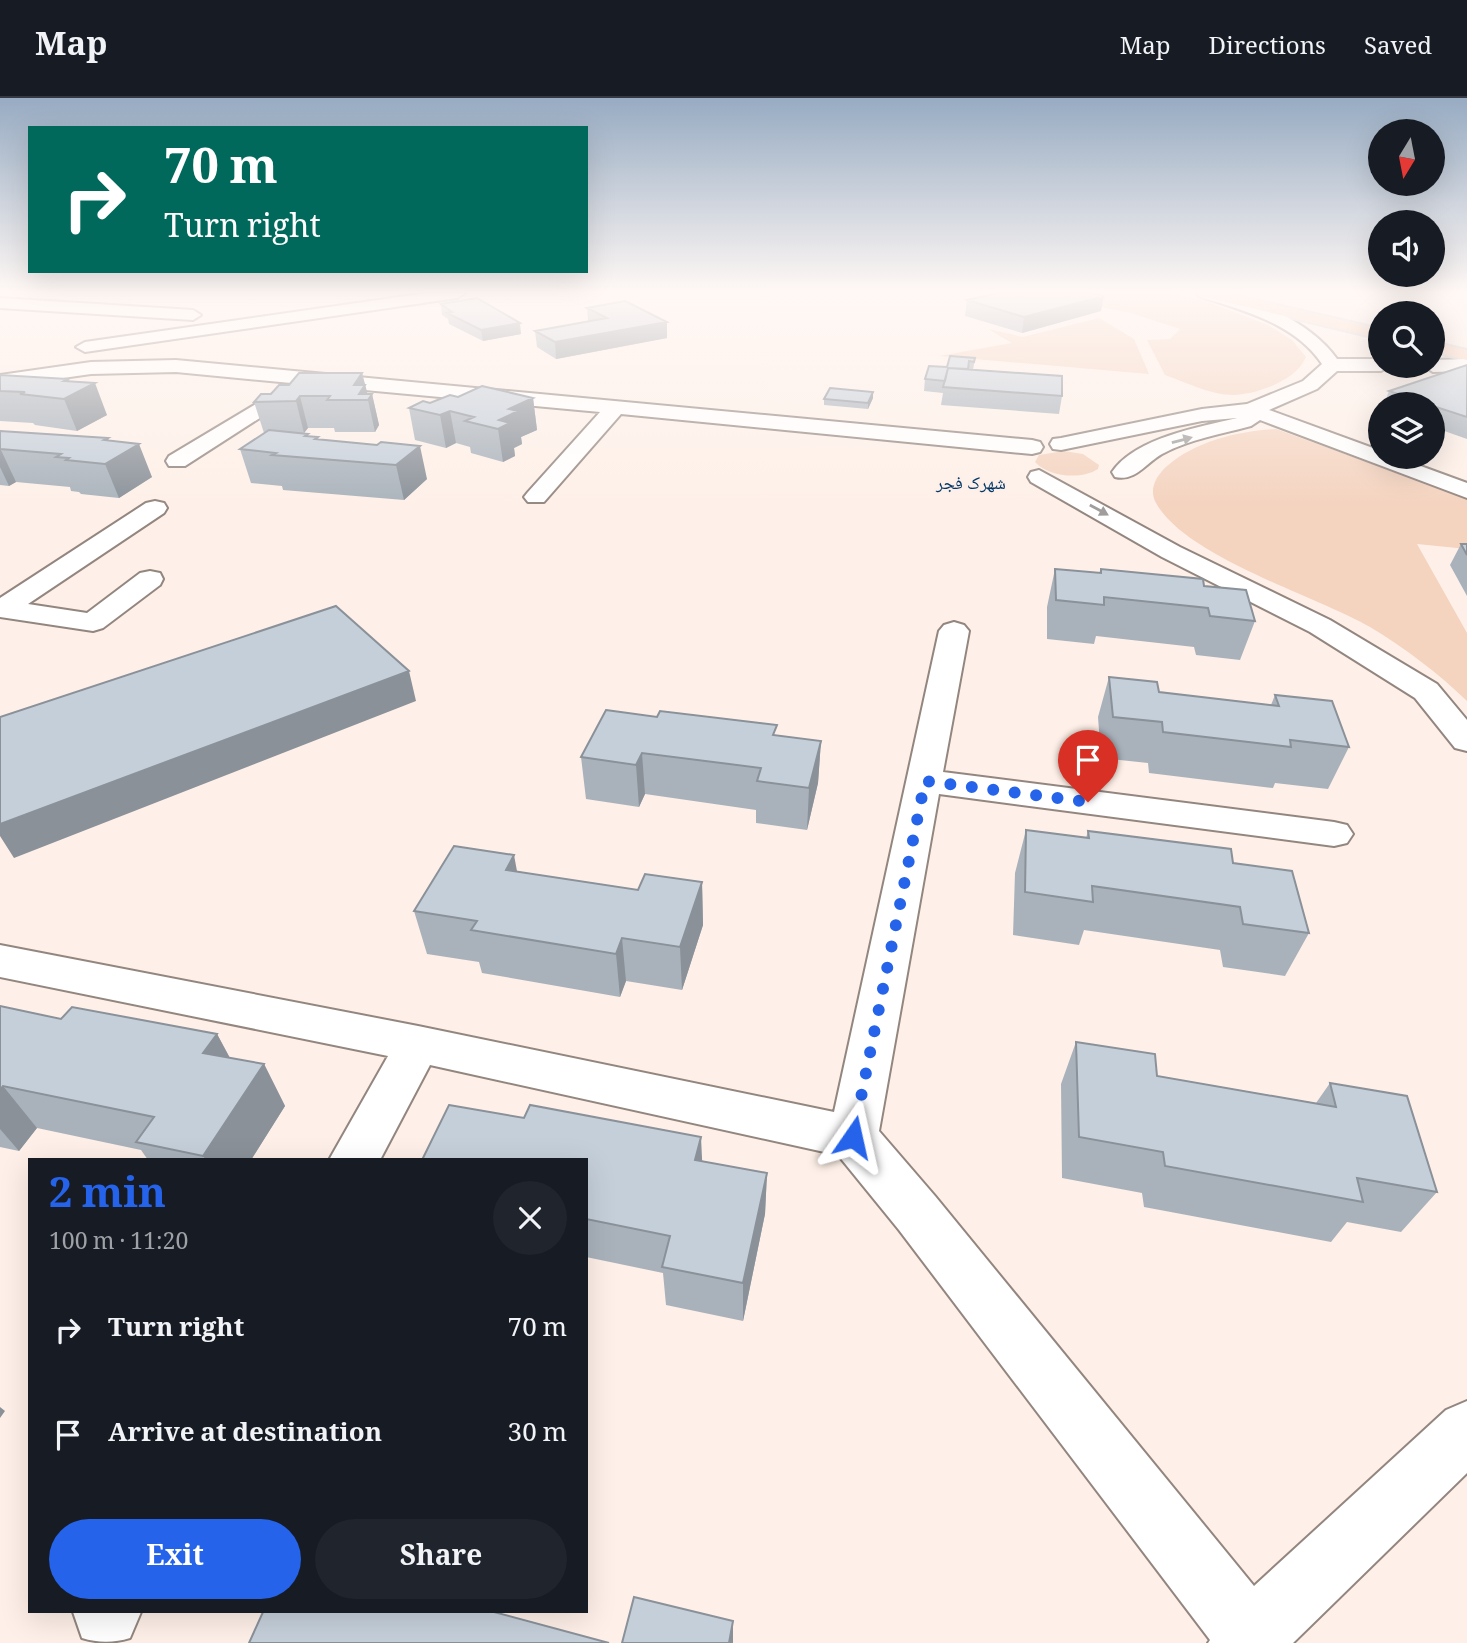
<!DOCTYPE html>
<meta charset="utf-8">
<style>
body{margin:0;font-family:Georgia,"Noto Naskh Arabic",serif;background:#20242c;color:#f1f3f6;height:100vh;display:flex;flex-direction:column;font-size:26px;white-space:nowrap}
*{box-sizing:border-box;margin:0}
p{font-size:23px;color:#9ea1a6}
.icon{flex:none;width:38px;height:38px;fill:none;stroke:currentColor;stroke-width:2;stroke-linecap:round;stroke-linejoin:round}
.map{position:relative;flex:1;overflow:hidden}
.sheet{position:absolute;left:28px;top:1060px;width:560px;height:455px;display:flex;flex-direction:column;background:#171b24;border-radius:0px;box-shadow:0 7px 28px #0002}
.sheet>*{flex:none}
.top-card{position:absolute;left:28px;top:28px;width:560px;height:147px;border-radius:0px;box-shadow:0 7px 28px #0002;background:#00695c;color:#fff;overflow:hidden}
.needle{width:46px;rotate:190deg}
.buttons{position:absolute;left:1368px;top:21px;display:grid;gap:14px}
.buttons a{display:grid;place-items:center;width:77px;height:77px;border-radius:50%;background:#171b24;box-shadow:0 7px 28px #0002;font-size:35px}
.pin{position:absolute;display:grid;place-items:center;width:60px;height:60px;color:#fff;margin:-72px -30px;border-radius:50% 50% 50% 0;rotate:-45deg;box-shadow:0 0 7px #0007}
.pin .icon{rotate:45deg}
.me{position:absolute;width:77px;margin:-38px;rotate:11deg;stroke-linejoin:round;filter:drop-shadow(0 0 5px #0008)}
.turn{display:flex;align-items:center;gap:24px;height:147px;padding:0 21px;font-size:32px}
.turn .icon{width:91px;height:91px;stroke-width:2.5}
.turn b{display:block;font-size:49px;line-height:60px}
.round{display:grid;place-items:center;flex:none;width:74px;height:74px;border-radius:37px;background:#20242c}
.summary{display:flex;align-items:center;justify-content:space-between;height:119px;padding:0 21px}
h1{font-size:42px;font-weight:700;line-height:52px;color:#2563eb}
.button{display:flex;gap:14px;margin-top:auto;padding:14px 21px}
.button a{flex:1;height:80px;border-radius:42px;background:#2563eb;color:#fff;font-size:28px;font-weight:700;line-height:80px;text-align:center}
.button a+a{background:#20242c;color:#f1f3f6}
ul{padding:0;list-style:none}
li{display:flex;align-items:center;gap:21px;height:105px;padding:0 21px}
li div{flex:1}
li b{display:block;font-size:26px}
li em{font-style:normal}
header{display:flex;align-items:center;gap:42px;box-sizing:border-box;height:98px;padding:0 35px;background:#171b24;border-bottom:2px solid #363941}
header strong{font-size:33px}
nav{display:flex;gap:38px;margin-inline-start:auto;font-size:24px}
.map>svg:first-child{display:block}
.green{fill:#f4d3bf}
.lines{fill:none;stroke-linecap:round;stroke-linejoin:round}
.minor-casing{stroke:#93867f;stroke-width:4}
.major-casing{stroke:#d4d3d3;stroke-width:4}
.minor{fill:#fff;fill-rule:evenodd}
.major{fill:#fad2b9;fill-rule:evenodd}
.wall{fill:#a9b2bb}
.shaded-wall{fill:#8a9199}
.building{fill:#c5cfda;stroke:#8a9199;stroke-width:2}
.oneway{fill:#9f9e9d}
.route{stroke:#2563eb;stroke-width:12;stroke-dasharray:0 21.6}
.labels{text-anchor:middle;stroke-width:5;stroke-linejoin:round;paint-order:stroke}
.far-neighbourhood-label{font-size:18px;fill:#003768;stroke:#fef0e8}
</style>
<header>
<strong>Map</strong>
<nav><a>Map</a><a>Directions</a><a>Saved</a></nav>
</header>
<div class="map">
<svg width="1467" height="1545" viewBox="0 0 1467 1545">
<rect width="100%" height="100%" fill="#fef0e8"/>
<path class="green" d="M1091 195H1171L1203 202 1268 227 1292 242 1306 259C1299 274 1288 280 1274 287 1228 307 1209 293 1165 277L1147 242 1170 241 1180 231 1131 215 1095 208Z
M1099 220 1134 241 1149 276 939 258 1012 245 988 231 1023 239Z
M1276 331 1467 400V451L1417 446 1467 535V603C1438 575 1405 550 1370 529 1316 498 1186 459 1156 405 1148 391 1157 377 1167 368 1196 343 1238 333 1276 331Z
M1064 353 1083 356 1099 367 1098 371C1081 382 1049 379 1035 364L1039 357Z"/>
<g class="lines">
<g class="minor-casing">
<path id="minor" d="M427 195H465L457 200 85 254 76 249 85 244Z
M1197 195C1244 192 1310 223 1337 261H1381V268H1390L1381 273H1337L1317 291 1269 312 1381 353V359H1396L1467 385V400L1260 322 1251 328C1221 336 1190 341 1162 356 1146 365 1135 384 1115 379L1112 374C1135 340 1199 329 1237 320L1202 323 1061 352 1053 351 1050 346 1053 341 1061 340 1202 311 1247 306 1303 283 1322 266C1295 225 1243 213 1199 198Z
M0 200 193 212 201 217 193 222 0 210Z
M1467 261V273L1433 274 1424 268H1433V262Z
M176 262 1032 342 1040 344 1043 349 1040 354 1032 356 621 316 544 404H528L524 399 528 394 600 314 311 287 185 368H169L166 363 169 358 291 285 176 274 91 276 0 289V277L91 264Z
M1039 372 1180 449 1330 522 1437 586 1467 622V653L1455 650 1415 600 1310 534 1162 459 1031 384 1028 379 1031 374Z
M155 403 164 405 167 410 164 415 28 506 87 515 140 475 150 473 160 475 163 481 160 487 103 530 93 533 0 519V500L146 405Z
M954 524 964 527 969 533 943 674 1334 724 1347 727 1353 736 1347 745 1334 748 939 696 879 1033 935 1098 1254 1488 1446 1312 1467 1303V1375L1293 1545H1208L1210 1542 899 1132 838 1057 430 967 380 1062H329L388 958 0 879V847L418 928 834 1014 939 533 944 527Z
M73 1514H141L130 1540C114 1545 98 1545 82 1540Z"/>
</g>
<g class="major-casing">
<path id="major" d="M1198 195H1225L1381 231V241L1200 198Z
M1433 244 1467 252V262L1433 254Z"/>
</g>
<use href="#minor" class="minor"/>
<use href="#major" class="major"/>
</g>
<path class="wall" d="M967 202 1101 213 1022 235 965 218Z
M441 206 521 236 483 243 449 226 448 221 442 217Z
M587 210 667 240 556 261 537 249 535 233 588 223Z
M975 260 973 272 1062 298 1059 316 941 307 943 295 924 293 925 281 947 269Z
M1467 267V341L1433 329V306H1384L1389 293Z
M362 275 367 296H372L379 327 375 334H335L334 330H308L304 335 308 336V338L318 339 319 342 377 347 427 381 404 402 283 392 282 388 251 385 240 351 264 335 254 304 289 287Z
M0 277 68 281 69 283 107 317 77 333 35 327 33 325 0 323Z
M458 299 533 300 537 332 521 339 522 346 514 350 515 358 503 364 471 355 470 349 456 345 446 350 415 342 409 310Z
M873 300 868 311 824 307V301Z
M0 333 109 343 152 379 119 400 81 396 79 394 71 393 70 389 16 384 9 388 0 387Z
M1461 446H1467V498L1450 467Z
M1055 471 1099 475 1101 471 1204 488 1255 523 1240 562 1196 557 1194 549 1096 538 1094 546 1047 541V509Z
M1109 579 1159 594 1271 607 1275 597 1349 649 1328 691 1275 685 1273 690 1149 675 1148 665 1101 660 1098 619Z
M776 638 821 643 818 685 807 732 756 725V712L645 696 639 709 586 701 581 659Z
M1026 732 1086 740 1088 733 1233 765 1309 835 1285 878 1223 869 1220 852 1084 832 1079 847 1013 837 1015 775Z
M517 774 638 792 702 784 703 827 682 892 626 883 620 899 482 875 479 864 427 856 414 813Z
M0 908 61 921 217 936 230 960 264 966 285 1008 251 1062H148L141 1052 37 1030 19 1053 0 1049Z
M1076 944 1157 978 1316 1005 1330 985 1437 1094 1401 1134 1347 1124 1331 1144 1144 1109 1142 1095 1062 1080 1061 986Z
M586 1062 702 1063 767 1075 765 1116 743 1223 666 1207 663 1175 586 1159Z"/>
<path class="shaded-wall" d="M1104 198 1101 213 1022 235 1024 219Z
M667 224V240L556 261 555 244Z
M520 225 521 236 483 243 481 232Z
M362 275 369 301 372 296 379 327 375 334 368 302H357L354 287Z
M68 281 74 296 95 285 107 317 77 333 64 301V283Z
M873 294V300L868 311V305Z
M300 298 308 330 304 335 296 303Z
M533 300 537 332 521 339 522 346 514 350 515 358 503 364 498 331 499 322 509 311Z
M450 313 456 345 446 350 440 317Z
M108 340 116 360 139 346 152 379 119 400 105 366 104 342Z
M420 348 427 381 404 402 396 367Z
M0 350 16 384 9 388 0 369Z
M409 573 416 603 14 760 0 738V726Z
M821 643 818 685 807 732 809 690Z
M642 655 645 696 639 709 636 667Z
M514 757 522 800 506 772Z
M702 784 703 827 682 892 680 849Z
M622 840 626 883 620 899 616 856Z
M217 936 240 979 203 955Z
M264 966 285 1008 251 1062H206L203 1058Z
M3 988 37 1030 19 1053 0 1031V992Z
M701 1039 703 1081 695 1062Z
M767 1075 765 1116 743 1223V1185Z
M0 1309 5 1313 0 1320Z
M733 1523V1545H729Z"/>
<path class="building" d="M998 195H1092L1104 198 1024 219 967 202Z
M477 200 520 225 481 232 447 215 452 214 441 206Z
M625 203 667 224 555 244 535 233 607 220 587 210Z
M950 258 975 260 974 264 969 263 968 271 948 270 945 283 925 281 929 268 947 269Z
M1467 267V319L1433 308V306H1428L1389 293Z
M948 270 1062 278V298L943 289Z
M299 275H362L354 287H365L359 296H372L368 302H327L330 298H300L296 303 254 304 261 296H271L279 287H289Z
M0 277 68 281 64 283 95 285 64 301 20 296 25 294 0 293Z
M482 288 533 300 509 311 518 313 499 322 510 325 498 331 465 323 474 319 450 313 440 317 409 310 423 303 430 305 450 297 458 299Z
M830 290 873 294 868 305 824 301Z
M269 332 308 336 305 338 318 339 315 341 377 347 381 344 420 348 396 367 272 357 276 355 240 351Z
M0 333 108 340 104 342 139 346 105 366 66 362 69 360 56 359 61 356 0 351Z
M1461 446H1467V457Z
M1055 471 1101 475V471L1203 481 1204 488 1246 492 1255 523 1210 518 1208 510 1104 499V507L1056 502Z
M336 508 409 573 0 726V619Z
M1109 579 1157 584 1159 594 1279 608 1275 597 1332 603 1349 649 1290 642 1291 649 1163 634 1162 624 1113 619Z
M606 612 657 619 660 613 777 627 773 637 821 643 809 690 757 683 761 670 642 655 636 667 581 659Z
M1026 732 1089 740 1088 733 1231 751 1233 765 1292 773 1309 835 1243 826 1240 809 1092 788 1093 804 1025 794Z
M454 748 514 757 506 772 638 792 645 776 702 784 680 849 622 840 616 856 471 832 477 823 414 813Z
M0 908 61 921 72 909 217 936 203 955 264 966 203 1058 136 1044 154 1019 3 988 0 992Z
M1076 944 1155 956 1157 978 1336 1009 1330 985 1407 998 1437 1094 1357 1080 1363 1104 1165 1068 1163 1054 1079 1039Z
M449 1007 524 1020 530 1007 701 1039 695 1062 767 1075 743 1185 662 1169 670 1138 586 1121V1062H422Z
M634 1499 733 1523 729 1545H622Z
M263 1514H494L609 1545H249Z"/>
<defs><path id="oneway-solid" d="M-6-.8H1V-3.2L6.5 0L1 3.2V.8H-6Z" transform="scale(1.75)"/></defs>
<g class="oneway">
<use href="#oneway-solid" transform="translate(1182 342) rotate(-15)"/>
<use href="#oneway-solid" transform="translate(1099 412) rotate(29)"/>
</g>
<linearGradient id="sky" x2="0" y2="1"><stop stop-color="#97abc2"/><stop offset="0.47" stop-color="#fff8f5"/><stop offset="1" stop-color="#fff8f5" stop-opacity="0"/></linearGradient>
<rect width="1467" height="411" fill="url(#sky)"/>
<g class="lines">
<path class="route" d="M853 1039 925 683 1088 704"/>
</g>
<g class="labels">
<g class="far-neighbourhood-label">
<text x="971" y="391">شهرک فجر</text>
</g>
</g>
</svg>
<div class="buttons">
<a><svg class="needle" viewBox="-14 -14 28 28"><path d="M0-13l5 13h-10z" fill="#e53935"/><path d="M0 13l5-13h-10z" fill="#9ea1a6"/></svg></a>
<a><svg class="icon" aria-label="sound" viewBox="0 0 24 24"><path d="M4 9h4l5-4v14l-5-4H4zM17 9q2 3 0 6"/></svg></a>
<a><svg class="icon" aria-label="search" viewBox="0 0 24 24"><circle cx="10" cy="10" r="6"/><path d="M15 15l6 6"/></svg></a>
<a><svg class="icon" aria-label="layers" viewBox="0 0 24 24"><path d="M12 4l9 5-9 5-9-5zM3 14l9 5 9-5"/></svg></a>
</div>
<div class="pin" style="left:1088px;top:704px;background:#d93025"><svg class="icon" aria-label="arrive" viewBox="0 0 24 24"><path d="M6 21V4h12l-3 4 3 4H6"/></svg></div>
<svg class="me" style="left:853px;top:1039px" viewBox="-20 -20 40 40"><path d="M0-17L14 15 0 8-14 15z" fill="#2563eb" stroke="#fff" stroke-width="4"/></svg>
<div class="top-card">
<div class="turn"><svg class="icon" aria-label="right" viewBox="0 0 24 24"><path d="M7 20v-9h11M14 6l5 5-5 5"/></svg><div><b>70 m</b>Turn right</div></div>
</div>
<section class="sheet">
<div class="summary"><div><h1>2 min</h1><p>100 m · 11:20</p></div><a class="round"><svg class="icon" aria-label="close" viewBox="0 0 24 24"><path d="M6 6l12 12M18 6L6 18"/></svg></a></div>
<ul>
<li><svg class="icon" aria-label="right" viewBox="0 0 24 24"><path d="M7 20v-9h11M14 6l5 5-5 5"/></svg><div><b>Turn right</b></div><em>70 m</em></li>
<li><svg class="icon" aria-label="arrive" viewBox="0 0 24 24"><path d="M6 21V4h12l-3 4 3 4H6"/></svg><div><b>Arrive at destination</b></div><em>30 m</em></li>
</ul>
<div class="button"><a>Exit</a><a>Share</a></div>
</section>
</div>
